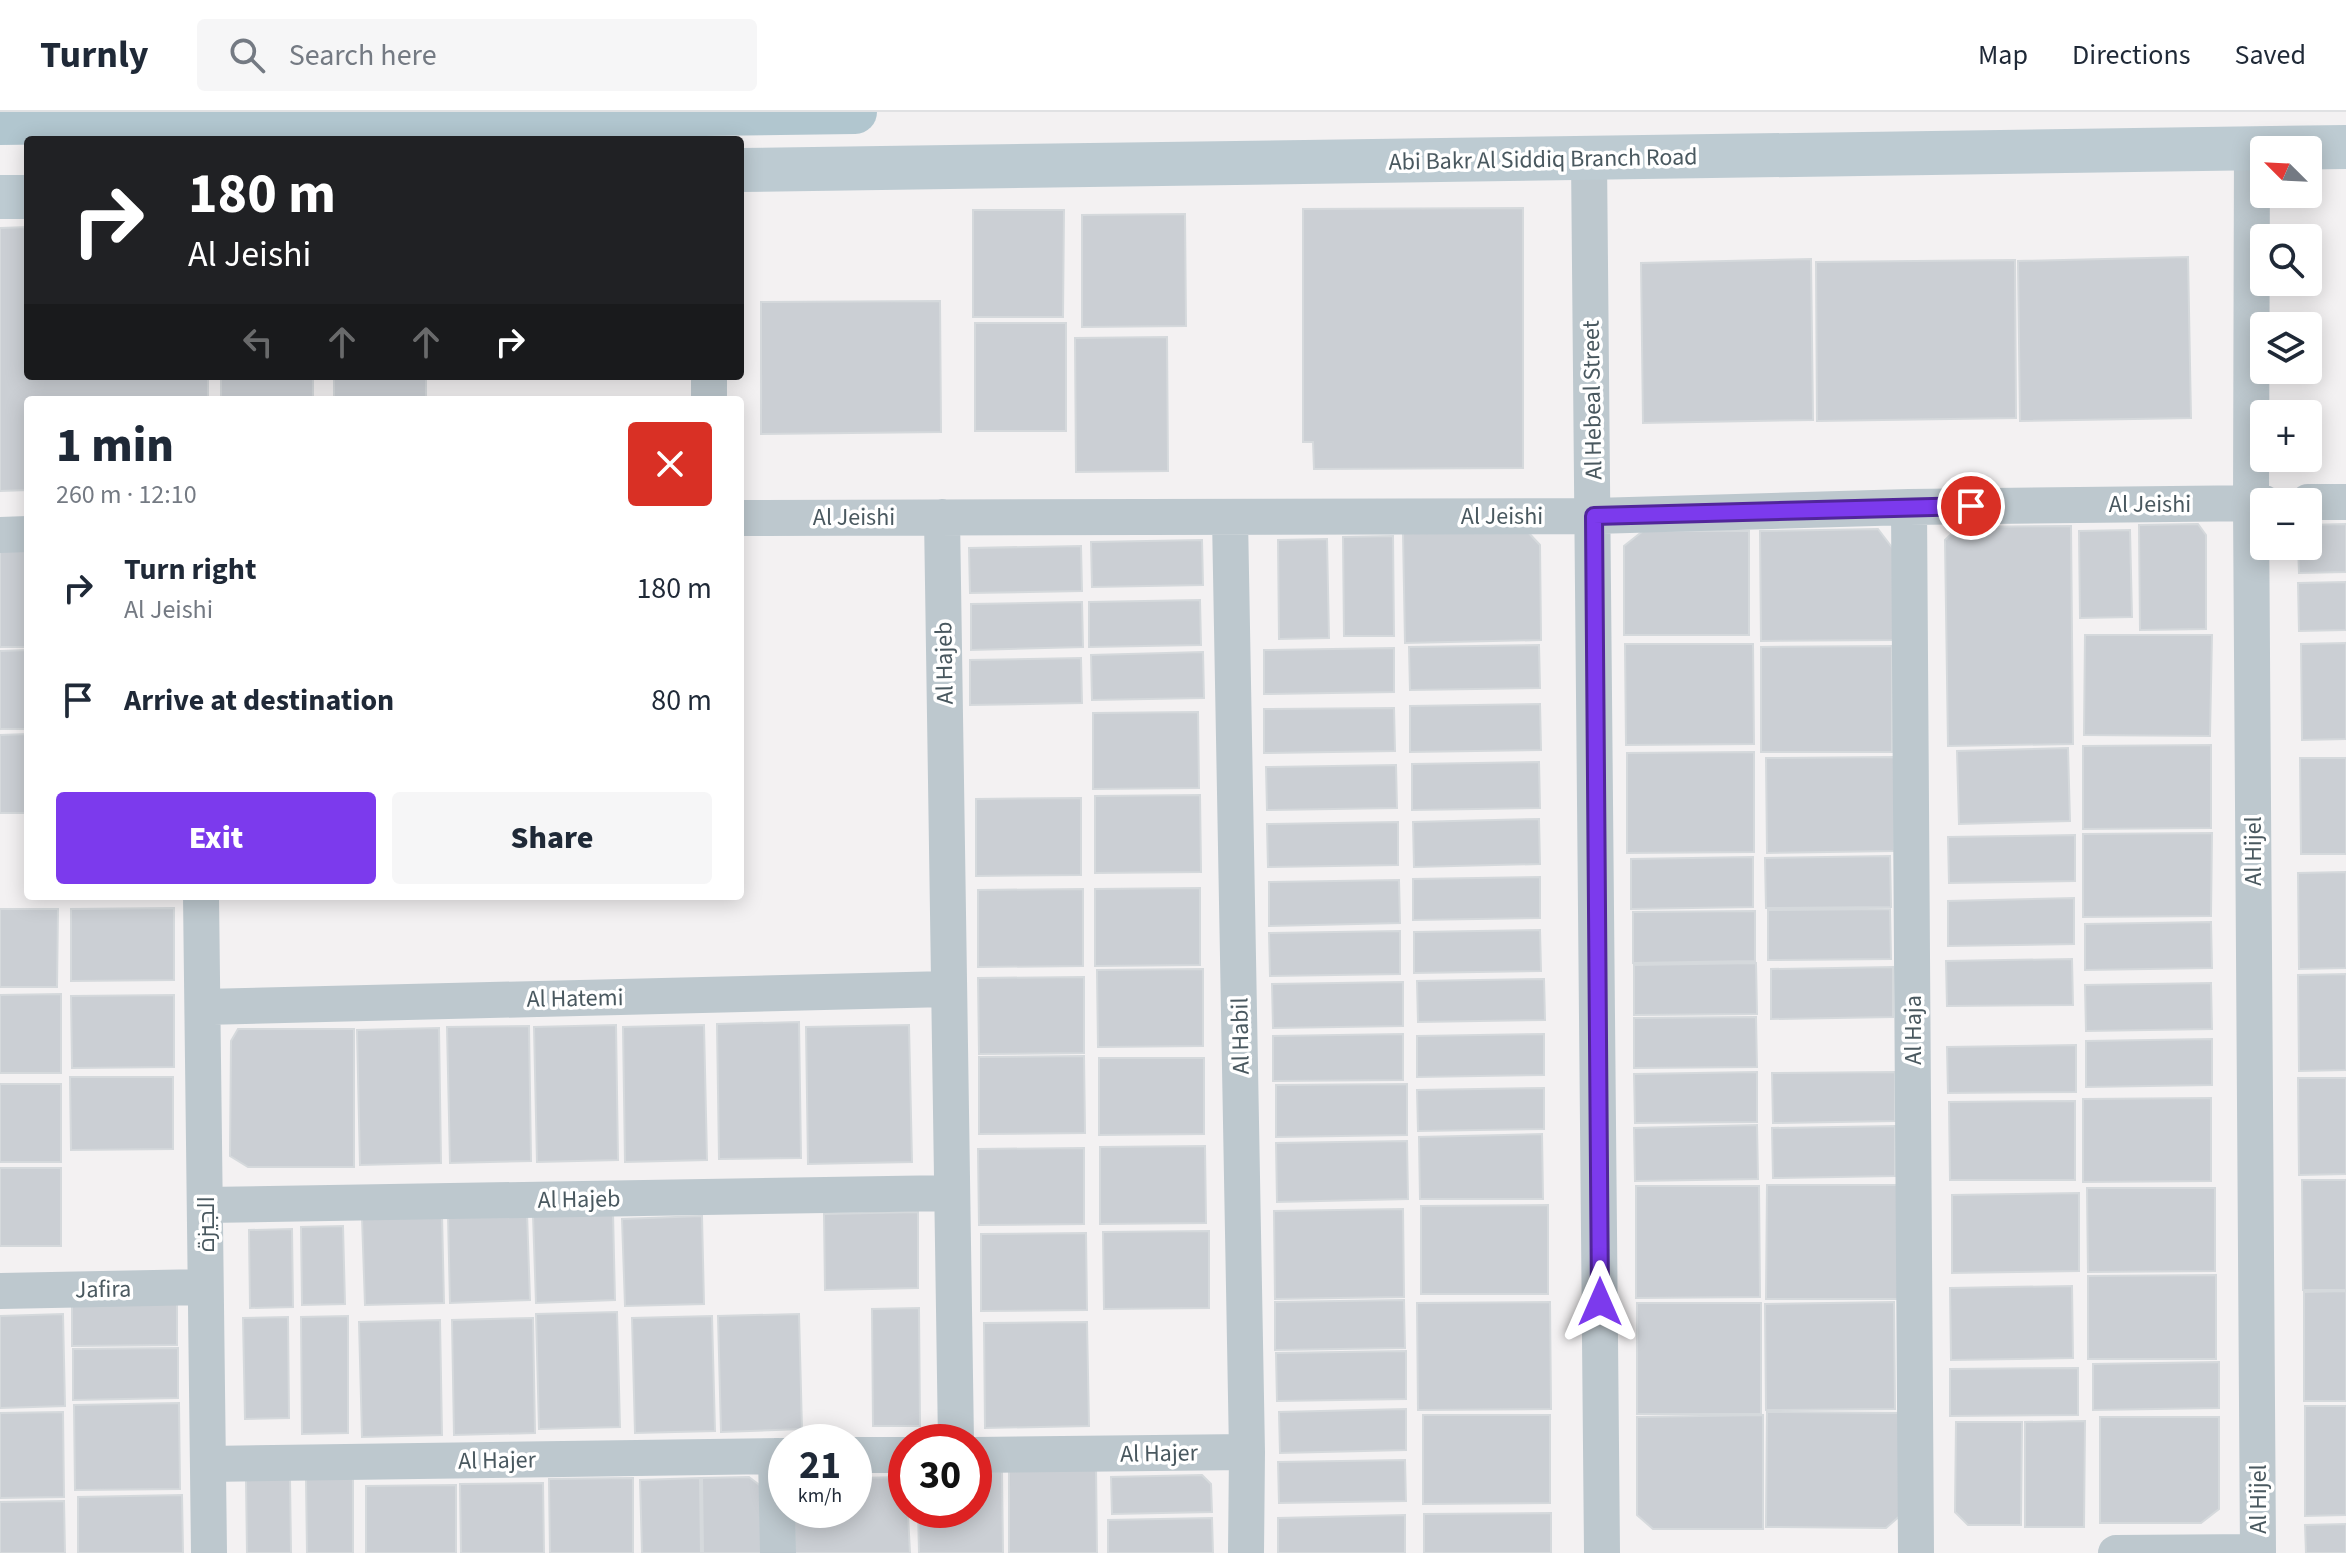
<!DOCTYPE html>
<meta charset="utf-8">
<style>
body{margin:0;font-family:"Source Sans 3",Cairo,sans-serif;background:#f6f6f7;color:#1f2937;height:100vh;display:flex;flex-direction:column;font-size:30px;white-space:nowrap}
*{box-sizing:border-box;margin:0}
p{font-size:26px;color:#747a83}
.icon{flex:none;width:44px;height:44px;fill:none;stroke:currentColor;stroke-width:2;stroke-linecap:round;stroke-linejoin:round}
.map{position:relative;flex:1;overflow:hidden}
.panel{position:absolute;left:24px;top:284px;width:720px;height:504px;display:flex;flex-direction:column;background:#fff;border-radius:8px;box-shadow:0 4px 20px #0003}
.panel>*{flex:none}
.guide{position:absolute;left:24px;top:24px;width:720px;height:244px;border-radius:8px;box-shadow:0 4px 20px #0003;background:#202124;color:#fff;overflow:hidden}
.needle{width:52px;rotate:294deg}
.fabs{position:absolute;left:2250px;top:24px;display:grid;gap:16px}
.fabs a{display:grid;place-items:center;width:72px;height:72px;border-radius:8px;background:#fff;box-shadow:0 4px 20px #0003;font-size:40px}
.speed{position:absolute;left:768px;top:1312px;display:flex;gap:16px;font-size:40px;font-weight:700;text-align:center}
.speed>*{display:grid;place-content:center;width:104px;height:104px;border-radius:50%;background:#fff;box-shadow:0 4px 20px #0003;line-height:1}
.speed small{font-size:20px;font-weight:400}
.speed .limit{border:12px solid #d22;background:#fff;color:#111}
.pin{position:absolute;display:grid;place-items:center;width:68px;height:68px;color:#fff;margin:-34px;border:4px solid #fff;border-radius:50%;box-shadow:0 2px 8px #0007}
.me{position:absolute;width:88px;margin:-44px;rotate:0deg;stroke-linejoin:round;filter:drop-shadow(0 0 6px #0008)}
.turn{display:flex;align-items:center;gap:28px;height:168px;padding:0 32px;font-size:36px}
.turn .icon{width:104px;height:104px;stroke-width:2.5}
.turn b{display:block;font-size:56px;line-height:68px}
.lanes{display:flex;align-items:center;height:76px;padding:0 32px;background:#0003;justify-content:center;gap:40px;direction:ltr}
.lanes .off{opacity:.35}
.round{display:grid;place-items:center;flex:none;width:84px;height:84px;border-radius:8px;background:#f6f6f7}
.overview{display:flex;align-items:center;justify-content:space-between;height:136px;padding:0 32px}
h1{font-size:48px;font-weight:800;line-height:60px}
.primary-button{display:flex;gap:16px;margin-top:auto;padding:16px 32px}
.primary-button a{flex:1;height:92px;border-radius:8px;background:#7c3aed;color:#fff;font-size:32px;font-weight:800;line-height:92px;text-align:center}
.primary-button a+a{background:#f6f6f7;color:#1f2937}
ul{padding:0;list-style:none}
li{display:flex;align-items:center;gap:24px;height:112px;padding:0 32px}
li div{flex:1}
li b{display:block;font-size:30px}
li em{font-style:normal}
header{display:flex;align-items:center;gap:48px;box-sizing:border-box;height:112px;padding:0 40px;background:#fff;border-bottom:2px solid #e0e1e3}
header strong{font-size:38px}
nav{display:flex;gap:44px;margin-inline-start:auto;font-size:28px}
.search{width:560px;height:72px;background:#f6f6f7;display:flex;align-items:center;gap:20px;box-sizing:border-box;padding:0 28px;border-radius:8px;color:#747a83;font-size:30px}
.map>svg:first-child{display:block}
.building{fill:#cbcfd4;stroke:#d5d9dc;stroke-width:2}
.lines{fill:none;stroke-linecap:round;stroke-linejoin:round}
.street{stroke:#bdc8ce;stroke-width:36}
.secondary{stroke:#bdcbd2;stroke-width:44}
.primary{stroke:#b1c6cf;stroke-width:44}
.route-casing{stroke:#51269a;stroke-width:20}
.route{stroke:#7c3aed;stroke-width:14}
.labels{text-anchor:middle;stroke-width:7;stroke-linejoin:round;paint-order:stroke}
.street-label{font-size:24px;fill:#49585f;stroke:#fff}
</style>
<header>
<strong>Turnly</strong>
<div class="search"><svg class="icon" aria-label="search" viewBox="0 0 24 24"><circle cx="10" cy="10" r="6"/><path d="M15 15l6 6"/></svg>Search here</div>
<nav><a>Map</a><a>Directions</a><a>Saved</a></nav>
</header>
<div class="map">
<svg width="2346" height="1441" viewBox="0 0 2346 1441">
<rect width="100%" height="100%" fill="#f3f1f2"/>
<path class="building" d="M1523 96V356L1314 357 1313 330H1303V97Z
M973 98H1064L1063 205H973Z
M1185 102 1186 214 1082 215V103Z
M28 115V264H208V288H28V378L0 379V116Z
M2188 145 2191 306 2020 309 2018 149Z
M1811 147 1813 308 1643 311 1641 151Z
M2015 148 2016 306 1817 309 1816 150Z
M940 189 941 320 761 322V190Z
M975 211H1066V319H975Z
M1167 225 1168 359 1076 360 1075 226Z
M221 264H313V288H221Z
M334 264H426V288H334Z
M2198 412 2206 423V517L2140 518 2139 413Z
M2346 412V460L2299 461 2298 434H2308V413Z
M2071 414 2073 632 1948 634 1945 428 1959 415Z
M1878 417 1894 438 1895 528 1761 529 1760 419Z
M1526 418 1540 433 1541 528 1405 531 1403 421Z
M2130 418 2132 505 2080 506 2079 419Z
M1643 419H1749V523H1624V434Z
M1393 424 1394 524H1344L1343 425Z
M1327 427 1329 526 1279 527 1278 428Z
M1202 428 1203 473 1092 475 1091 430Z
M1081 434 1082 479 970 481 969 436Z
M0 436H28V535H0Z
M2346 470V518L2299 519 2298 471Z
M1200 488 1201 533 1089 535V490Z
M1082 490 1083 535 971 538V492Z
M2085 523H2212L2210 624 2084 623Z
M2346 531V627L2302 628 2301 532Z
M1625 532H1753L1754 632 1626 633Z
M1539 533 1540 576 1410 578 1409 535Z
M1892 534V640H1761V535Z
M1394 536V580L1264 582V538Z
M28 538V617H0V539Z
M1203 540 1204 586 1092 588 1091 543Z
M1081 546 1082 591 970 593V548Z
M1540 592 1541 638 1410 640V594Z
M1394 596 1395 639 1264 641V597Z
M1198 600 1199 676 1093 677V601Z
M28 622V701H0V623Z
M2211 633V716L2083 717V634Z
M2068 636 2070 709 1959 712 1957 639Z
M1754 640V740L1627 741V641Z
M1894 645V739L1767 741 1766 646Z
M2300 646H2346V742H2301Z
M1539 650 1540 696 1412 698V652Z
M1396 653 1397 696 1267 698 1266 655Z
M1200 683 1201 760 1095 761V684Z
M1081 686V763L976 764V687Z
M1539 707 1540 752 1414 755 1413 710Z
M1398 710V753L1268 755 1267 712Z
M2212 721 2211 804 2083 805V722Z
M2075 723V769L1949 771 1948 725Z
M1890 744 1891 795 1766 796 1765 746Z
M1753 745V795L1631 797V747Z
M2346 760V856L2299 857 2298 761Z
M1540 765V806L1413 808V767Z
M1399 768 1400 811 1269 814V770Z
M1200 776V853L1095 854V777Z
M1083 777V854L978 855V778Z
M2074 786V832L1948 834V789Z
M174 796V868L71 869V797Z
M0 797H58L57 875H0Z
M1890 797 1891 847 1768 848V798Z
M1755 799V849L1633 851V800Z
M2211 810 2212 856 2085 858V812Z
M1540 818 1541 859 1414 861V820Z
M1400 819V862L1270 864 1269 821Z
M2072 847 2073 893 1947 894 1946 849Z
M1756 851 1757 902 1634 903V853Z
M1893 855V905L1771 907V857Z
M1203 857V934L1098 935 1097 858Z
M2346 862V958L2299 959 2298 863Z
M1084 865V941L979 942 978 866Z
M1544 867 1545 908 1418 910 1417 869Z
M1403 870V914L1273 916 1272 872Z
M2211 871 2212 917 2086 919 2085 873Z
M61 882V961H0V883Z
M174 883V955L72 956 71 884Z
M1756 905 1757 955 1634 956V906Z
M799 910 801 1046 719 1047 717 912Z
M616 913 618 1048 537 1050 534 915Z
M704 913 707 1048 625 1050 623 915Z
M909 913 912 1050 808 1052 806 915Z
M529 914 531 1049 450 1051 447 915Z
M439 916 441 1051 360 1053 357 918Z
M238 917H354V1055H248L230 1044 231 929Z
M1403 922V968L1273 969V924Z
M1544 922V963L1417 965V924Z
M2212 927V973L2086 975V929Z
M2076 933V980L1948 981 1947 935Z
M1084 944 1085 1021 979 1022V945Z
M1099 946H1204V1022L1099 1023Z
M1757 960V1010L1635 1011 1634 962Z
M1895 960V1009L1773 1011 1772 961Z
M70 965H173V1037L71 1038Z
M2298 966H2346V1062L2299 1063Z
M0 972H61V1050H0Z
M1407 972V1023L1276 1025V973Z
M1544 976V1017L1418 1019 1417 978Z
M2211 986V1069L2083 1070V987Z
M2075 989V1068H1950L1949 990Z
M1757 1013 1758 1067 1635 1069 1634 1016Z
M1895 1014V1064L1773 1066 1772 1016Z
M1542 1022 1543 1087H1420L1419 1025Z
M1407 1029 1408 1087 1277 1090 1276 1031Z
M1205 1034 1206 1111 1100 1112V1035Z
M1084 1036V1112L979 1113 978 1037Z
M0 1056H61V1134H0Z
M2302 1068H2346V1178H2303Z
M1767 1073H1900V1187H1766Z
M1636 1074H1759L1760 1185 1636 1186Z
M2087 1076H2215V1159L2088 1160Z
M2079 1081V1159L1952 1161V1083Z
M1548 1093V1182H1421V1094Z
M1403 1097 1404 1185 1275 1187 1274 1099Z
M918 1100V1176L825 1178 824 1102Z
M527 1101 530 1188 450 1191 448 1103Z
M613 1101 615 1188 536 1191 533 1103Z
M442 1103 444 1191 365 1193 362 1106Z
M702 1104 704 1192 625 1194 622 1107Z
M343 1114 345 1192 302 1193 301 1115Z
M292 1117 293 1195 250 1196 249 1118Z
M1209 1119V1196L1104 1197 1103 1120Z
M1086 1121 1087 1198 981 1199V1122Z
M2216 1163V1247H2088V1164Z
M2072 1174 2073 1246 1951 1248 1950 1176Z
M2346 1179V1289H2304V1180Z
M177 1183V1233L72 1234V1184Z
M1404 1188 1405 1236 1275 1238V1190Z
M1550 1190 1551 1297 1418 1298 1417 1191Z
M1894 1190 1895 1297 1766 1298 1765 1192Z
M1637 1191H1761V1302H1637Z
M919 1196 920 1314H873L872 1197Z
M617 1200 620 1315 539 1317 536 1202Z
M63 1202 65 1294 0 1296V1204Z
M799 1202 802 1317 721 1320 718 1204Z
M348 1204V1321L302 1322 301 1205Z
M712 1204 715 1319 635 1321 632 1206Z
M288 1205 289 1306 245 1307 243 1206Z
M533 1206 535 1321 454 1323 452 1208Z
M440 1208 442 1323 362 1325 359 1210Z
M1087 1210 1089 1314 985 1316 984 1211Z
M178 1236V1286L73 1288V1237Z
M1406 1239V1287L1277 1289 1276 1241Z
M2219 1250V1296L2093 1298V1252Z
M2078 1256V1303L1950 1304V1257Z
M179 1291 180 1377 75 1378 74 1293Z
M2305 1294H2346V1403L2305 1404Z
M1406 1297V1338L1280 1341 1279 1300Z
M63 1300 64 1385 0 1386V1301Z
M1767 1300 1903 1301 1902 1402 1886 1416 1766 1415Z
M1423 1303H1550V1391L1423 1392Z
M1763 1303V1417H1653L1637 1403V1305Z
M2100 1305H2219V1397L2201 1411H2100Z
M2085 1309 2084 1415H2025V1310Z
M1956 1310H2022L2021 1413H1968L1955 1400Z
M1405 1348 1406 1389 1279 1391 1278 1350Z
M1096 1355 1097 1441H1009V1356Z
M974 1360H1002L1003 1441H919L918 1398H974Z
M1202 1363 1211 1372 1212 1400 1112 1402 1111 1365Z
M749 1365 762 1375 763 1441H703L702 1366Z
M906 1365 910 1441H795L794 1398H854V1366Z
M353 1366V1441H307L306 1367Z
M633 1366V1441H550L549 1367Z
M700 1366 701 1441H642L640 1368Z
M290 1367 291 1441H247L246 1368Z
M543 1371 544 1441H461L460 1372Z
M456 1373V1441H366V1374Z
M182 1383 183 1441H78V1385Z
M64 1389 65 1441H0V1390Z
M1551 1401V1441H1424V1402Z
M1405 1403V1441H1278V1406Z
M1212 1406 1213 1441H1108V1408Z
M2346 1412V1441H2306L2305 1413Z"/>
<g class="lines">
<path class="street" d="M2252 37 2251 392 2258 1441
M1589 46 1602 1441
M709 264V288
M2308 390H2346
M1909 395 1916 1441
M942 405 956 1330
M740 406 1594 404 1909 395 2264 391
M1230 406 1247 1340 1246 1441
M0 423 28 422
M201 784 209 1441
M203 895 948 877
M206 1093 951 1081
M0 1179 205 1175
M854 1343H906
M974 1343 1247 1340
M776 1344 778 1441
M208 1352 786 1344
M2116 1441 2258 1440"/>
<path class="secondary" d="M740 58 2346 35
M0 85H28"/>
<path class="primary" d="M0 11 855 0"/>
</g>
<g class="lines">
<g class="route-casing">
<path id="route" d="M1600 1190 1594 404 1971 394"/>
</g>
<use href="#route" class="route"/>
</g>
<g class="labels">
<g class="street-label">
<text transform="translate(1543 47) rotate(-1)" y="8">Abi Bakr Al Siddiq Branch Road</text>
<text transform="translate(1592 288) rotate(-91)" y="8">Al Hebeal Street</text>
<text x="2150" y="400">Al Jeishi</text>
<text x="1502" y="412">Al Jeishi</text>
<text x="854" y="413">Al Jeishi</text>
<text transform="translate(944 551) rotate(-91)" y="8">Al Hajeb</text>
<text transform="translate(2253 739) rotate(-90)" y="8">Al Hijel</text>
<text transform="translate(575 886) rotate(-1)" y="8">Al Hatemi</text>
<text transform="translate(1913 918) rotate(-90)" y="8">Al Haja</text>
<text transform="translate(1240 924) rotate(-91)" y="8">Al Habil</text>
<text transform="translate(579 1087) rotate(-1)" y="8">Al Hajeb</text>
<text transform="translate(206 1112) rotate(-90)" y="8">الجيزة</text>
<text transform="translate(103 1177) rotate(-1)" y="8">Jafira</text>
<text transform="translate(1159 1341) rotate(-1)" y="8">Al Hajer</text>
<text transform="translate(497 1348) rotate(-1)" y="8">Al Hajer</text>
<text transform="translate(2258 1387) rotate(-90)" y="8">Al Hijel</text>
</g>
</g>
</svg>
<div class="fabs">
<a><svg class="needle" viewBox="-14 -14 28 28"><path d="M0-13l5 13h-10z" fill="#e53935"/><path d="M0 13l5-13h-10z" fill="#747a83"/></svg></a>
<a><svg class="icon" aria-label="search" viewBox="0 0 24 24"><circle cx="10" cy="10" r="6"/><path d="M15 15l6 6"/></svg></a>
<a><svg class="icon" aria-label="layers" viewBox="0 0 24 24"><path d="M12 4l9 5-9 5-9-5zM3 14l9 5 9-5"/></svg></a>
<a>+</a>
<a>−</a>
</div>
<div class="speed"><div>21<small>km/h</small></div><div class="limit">30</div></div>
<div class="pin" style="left:1971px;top:394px;background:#d93025"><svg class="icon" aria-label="arrive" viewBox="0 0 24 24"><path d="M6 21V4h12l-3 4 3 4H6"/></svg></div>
<svg class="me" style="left:1600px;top:1190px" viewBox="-20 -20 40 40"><path d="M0-17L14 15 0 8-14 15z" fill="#7c3aed" stroke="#fff" stroke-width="4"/></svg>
<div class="guide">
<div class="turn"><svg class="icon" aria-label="right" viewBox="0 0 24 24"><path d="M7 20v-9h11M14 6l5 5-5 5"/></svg><div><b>180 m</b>Al Jeishi</div></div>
<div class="lanes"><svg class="icon off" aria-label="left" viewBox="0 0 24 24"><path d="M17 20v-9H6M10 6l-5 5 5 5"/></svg><svg class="icon off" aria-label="ahead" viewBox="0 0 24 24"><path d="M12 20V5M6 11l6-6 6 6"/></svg><svg class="icon off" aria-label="ahead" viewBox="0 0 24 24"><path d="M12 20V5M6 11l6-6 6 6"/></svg><svg class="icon" aria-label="right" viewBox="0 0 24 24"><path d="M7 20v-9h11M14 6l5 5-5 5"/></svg></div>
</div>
<section class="panel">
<div class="overview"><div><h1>1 min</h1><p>260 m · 12:10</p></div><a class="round" style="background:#d93025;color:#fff"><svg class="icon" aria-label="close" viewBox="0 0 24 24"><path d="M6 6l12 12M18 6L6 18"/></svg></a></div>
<ul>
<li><svg class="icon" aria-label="right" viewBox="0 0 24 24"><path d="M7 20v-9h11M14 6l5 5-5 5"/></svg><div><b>Turn right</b><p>Al Jeishi</p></div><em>180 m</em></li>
<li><svg class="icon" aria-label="arrive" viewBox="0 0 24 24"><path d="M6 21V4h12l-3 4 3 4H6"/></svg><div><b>Arrive at destination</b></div><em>80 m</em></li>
</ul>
<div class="primary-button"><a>Exit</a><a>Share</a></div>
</section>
</div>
